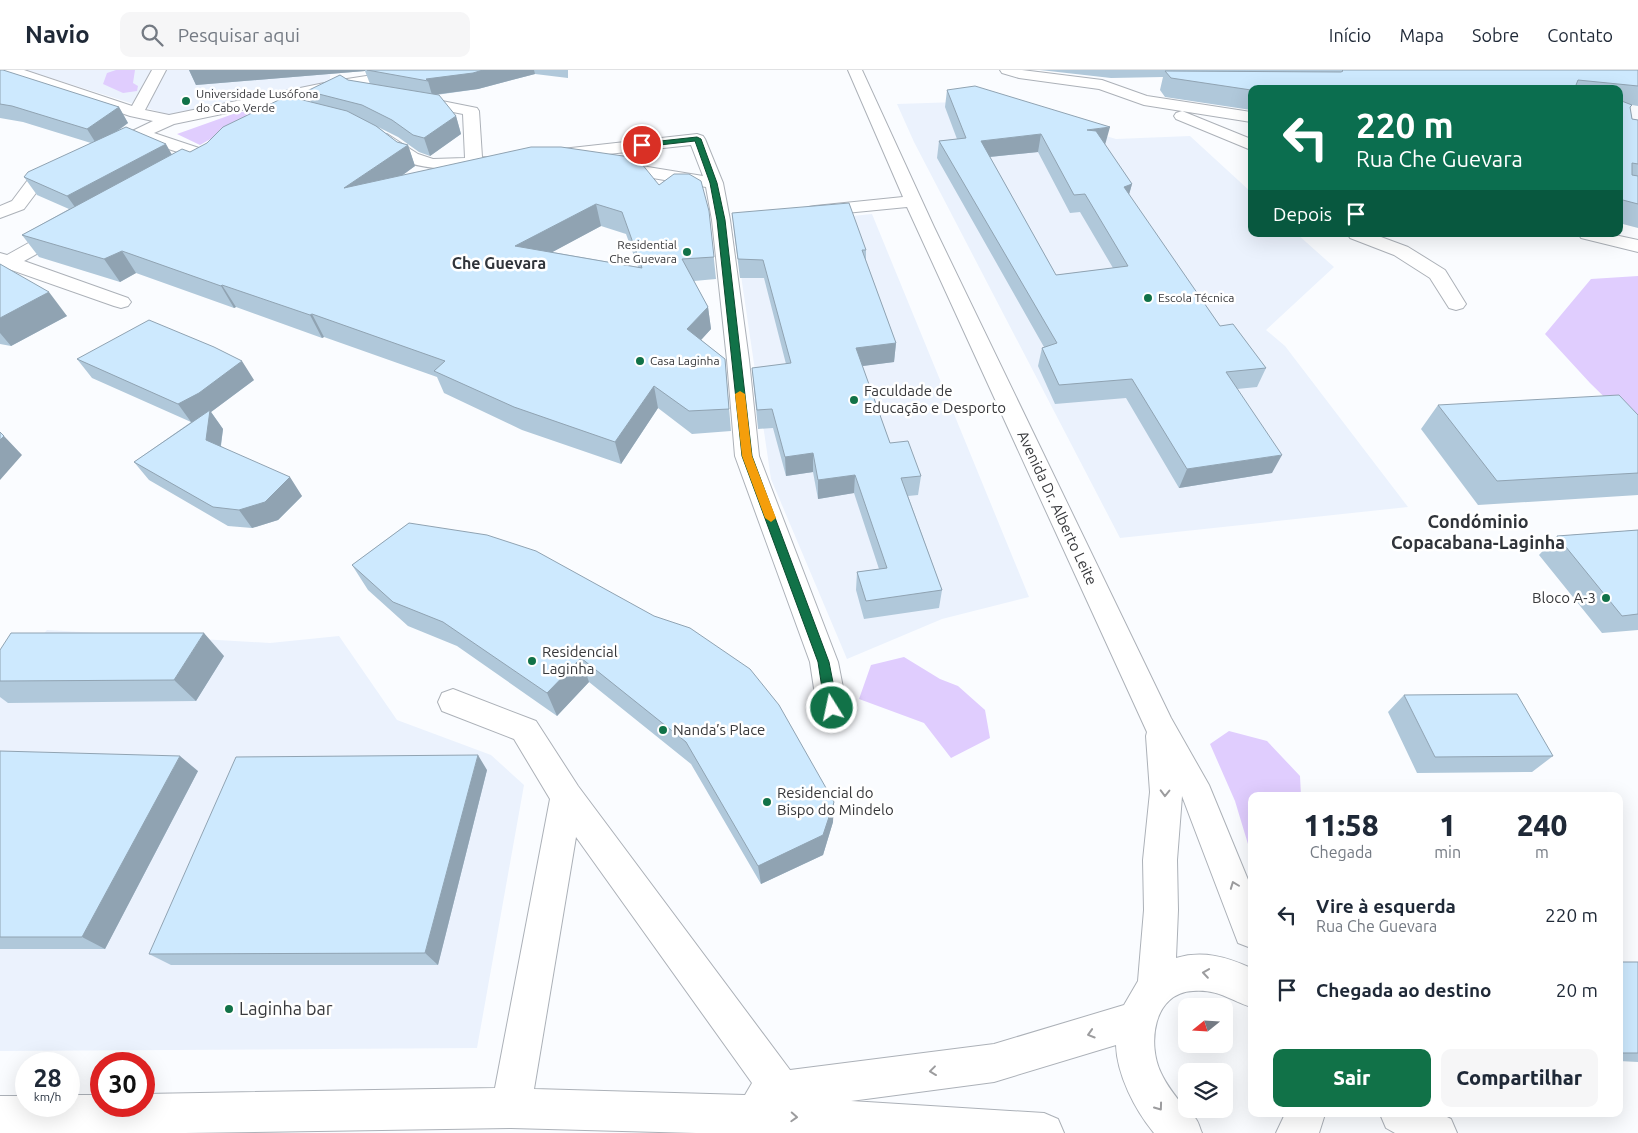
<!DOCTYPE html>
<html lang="pt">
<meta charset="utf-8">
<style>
body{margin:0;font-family:Ubuntu,sans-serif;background:#f6f6f7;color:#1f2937;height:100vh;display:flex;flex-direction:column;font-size:19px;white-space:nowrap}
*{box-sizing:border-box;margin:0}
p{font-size:16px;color:#747a83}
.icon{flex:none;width:28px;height:28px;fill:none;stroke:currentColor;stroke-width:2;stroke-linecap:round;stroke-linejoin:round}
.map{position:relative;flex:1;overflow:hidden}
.panel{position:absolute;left:1248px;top:722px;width:375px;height:325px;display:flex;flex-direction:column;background:#fff;border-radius:10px;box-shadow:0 5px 20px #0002}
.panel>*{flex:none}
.banner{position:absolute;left:1248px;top:15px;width:375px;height:152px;border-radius:10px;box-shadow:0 5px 20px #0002;background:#0b6e4f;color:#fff;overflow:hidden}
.needle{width:32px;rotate:252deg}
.buttons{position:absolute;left:1178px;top:928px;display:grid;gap:10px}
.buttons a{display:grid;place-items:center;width:55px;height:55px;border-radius:10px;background:#fff;box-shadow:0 5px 20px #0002;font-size:25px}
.speed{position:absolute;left:15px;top:982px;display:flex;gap:10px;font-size:25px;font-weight:700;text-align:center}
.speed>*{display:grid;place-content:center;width:65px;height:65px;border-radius:50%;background:#fff;box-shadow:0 5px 20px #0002;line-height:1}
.speed small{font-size:12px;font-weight:400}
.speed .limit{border:8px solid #d22;background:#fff;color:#111}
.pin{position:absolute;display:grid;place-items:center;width:42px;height:42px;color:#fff;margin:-21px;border:2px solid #fff;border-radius:50%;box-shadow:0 1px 5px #0007}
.me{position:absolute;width:55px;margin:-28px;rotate:350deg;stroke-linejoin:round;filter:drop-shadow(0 0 4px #0008)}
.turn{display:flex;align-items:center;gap:18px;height:105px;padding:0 25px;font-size:22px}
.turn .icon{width:65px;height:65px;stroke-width:2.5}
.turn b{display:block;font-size:35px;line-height:42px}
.then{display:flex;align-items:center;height:48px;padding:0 25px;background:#0003;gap:10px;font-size:19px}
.eta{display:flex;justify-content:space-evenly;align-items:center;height:85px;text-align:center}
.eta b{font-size:30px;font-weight:800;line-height:35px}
.primary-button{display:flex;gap:10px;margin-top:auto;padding:10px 25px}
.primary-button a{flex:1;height:58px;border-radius:10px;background:#117248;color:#fff;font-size:20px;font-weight:800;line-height:58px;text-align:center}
.primary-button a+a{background:#f6f6f7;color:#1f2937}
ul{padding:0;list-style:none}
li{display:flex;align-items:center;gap:15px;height:75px;padding:0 25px}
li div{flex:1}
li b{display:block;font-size:19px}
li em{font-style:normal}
header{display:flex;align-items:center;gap:30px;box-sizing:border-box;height:70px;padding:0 25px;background:#fff;border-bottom:1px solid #e0e1e3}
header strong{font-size:24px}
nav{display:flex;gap:28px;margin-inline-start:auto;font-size:18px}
.search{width:350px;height:45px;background:#f6f6f7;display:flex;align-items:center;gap:12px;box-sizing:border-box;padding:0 18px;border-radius:10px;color:#747a83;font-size:19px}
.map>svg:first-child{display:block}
.built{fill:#ebf2fd}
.green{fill:#e0cdfe}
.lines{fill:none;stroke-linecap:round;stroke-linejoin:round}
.minor-casing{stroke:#acb1b8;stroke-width:2}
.minor{fill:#fff;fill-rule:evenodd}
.wall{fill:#b0c8da;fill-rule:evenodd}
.shaded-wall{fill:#90a3b2}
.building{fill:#cde9fe;stroke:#90a3b2;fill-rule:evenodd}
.oneway{stroke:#9c9c9e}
.route{fill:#117248;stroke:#0b4a2f}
.slow{fill:#f59e0b}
.poi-dot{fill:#117248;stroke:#fff;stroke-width:2}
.labels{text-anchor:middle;stroke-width:5;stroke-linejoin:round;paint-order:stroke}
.far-poi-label{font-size:12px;fill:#38393c;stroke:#fff;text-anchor:start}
.poi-label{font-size:15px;fill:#38393c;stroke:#fff;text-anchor:start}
.street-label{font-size:15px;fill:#38393c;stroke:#fff}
.far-district-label{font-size:16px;font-weight:bold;fill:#30343a;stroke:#fff}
.quarter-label{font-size:18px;font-weight:bold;fill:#30343a;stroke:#fff}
.near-poi-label{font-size:18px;fill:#38393c;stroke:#fff;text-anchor:start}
</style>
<header>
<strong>Navio</strong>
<div class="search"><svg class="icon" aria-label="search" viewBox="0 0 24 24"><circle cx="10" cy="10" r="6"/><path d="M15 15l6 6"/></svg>Pesquisar aqui</div>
<nav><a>Início</a><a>Mapa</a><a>Sobre</a><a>Contato</a></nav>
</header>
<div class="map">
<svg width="1638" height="1063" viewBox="0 0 1638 1063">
<rect width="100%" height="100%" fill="#fafcff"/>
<path class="built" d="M25 0H331L329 15 172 46Z
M988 31 1116 69 1190 66 1251 122V164H1297L1334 197 1266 260 1285 276 1408 437 1120 468 914 72 897 34Z
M872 144 1029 527 942 549 847 589 771 409 734 158Z
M47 560 270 573 339 566 397 650 491 685 524 715 477 978 0 981V611Z"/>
<path class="green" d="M116 0H135L133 13 138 16 137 21 123 23 103 14 107 3Z
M265 38 200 75 177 64 236 43Z
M1638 206V360L1590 313 1545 264 1591 209Z
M904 587 940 609 958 616 985 640 990 668 951 688 924 653 859 629 871 595Z
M1229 661 1267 671 1300 706 1301 726H1251V784L1235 731 1210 674Z"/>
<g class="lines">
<g class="minor-casing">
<path id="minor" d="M3 0H24L132 36 152 0H166L145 40 169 45 334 11 405 0H439L437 3 432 4 334 21 174 54 154 63 211 82 213 86 211 90 205 91 141 70 113 84H101L99 80 101 76 153 51 130 46 5 3Z
M848 0H862L934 157 1171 648 1209 715 1251 817V878L1238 873 1182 726 1177 790 1178 840 1176 888C1203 880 1227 887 1251 898V937C1229 930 1219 919 1193 921 1153 923 1147 974 1161 1003 1167 1016 1176 1027 1185 1038 1188 1042 1193 1045 1196 1049 1199 1053 1200 1059 1202 1063H1154C1135 1040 1117 1005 1116 975L994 1012 851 1031 1044 1043 1058 1049 1064 1063H696L511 1058 185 1063H0V1026H26V1036H69V1025H101V1036H144V1024L495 1018 550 729 514 669 442 641 438 632 442 623 453 619 536 651 578 716 790 1000 994 974 1124 935 1138 911 1144 840 1143 790 1150 722 1146 666 1147 662 907 137 815 146 809 145 806 141 809 137 815 136 903 127ZM576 767 752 1013 745 1025 534 1019Z
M1000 0H1022L1102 10 1147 26 1251 42V52L1144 35 1099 19 1019 8 1002 3Z
M412 25 477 38 479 41 482 87 499 88 501 92 499 96C476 101 430 101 407 92 396 87 385 77 375 70L373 67 375 64H387L418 84 433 89 465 88 463 44 407 33 404 30 407 27Z
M1182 41 1251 69V80L1176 49 1174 46 1176 43Z
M697 64 703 66 705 69 723 113 730 150 749 290 759 386 838 592 847 638 843 647 832 651 821 647 817 638 810 592 735 386 727 290 712 150 706 117 611 101 605 100 602 96 605 92 611 91 703 106 691 75 553 90 547 89 545 85 547 81 553 80Z
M64 95 70 96 73 100 70 104 39 119 24 139 0 148V136L12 131 27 111Z
M66 154 73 156 75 160 73 164 24 191 128 228 131 232 128 236 121 238 114 236 0 196V183L7 185 59 156Z
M1348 164H1373L1408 177 1445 200 1466 234 1463 238 1456 240 1449 238 1430 208 1394 185 1350 168Z
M1579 164H1610L1638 170V182L1581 168Z
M1285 1044H1325L1319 1063H1276Z
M1380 1044H1441L1451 1049 1457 1063H1395L1386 1058Z"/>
</g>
<use href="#minor" class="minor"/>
</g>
<path class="wall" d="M0 0 119 37 128 53 118 61 172 84 190 82 311 32 307 21 348 10 370 14 365 1 196 15 189 0H568V8L535 4 478 19 436 25 456 46 461 64 430 86 419 82 398 67 378 57 397 72 408 75 415 96 403 105 659 115 709 141 716 209 694 211 708 237 711 259 701 270 725 289 731 361 692 364 658 338 621 394 522 360 444 323 437 307 324 267 322 268 236 237 234 238 136 203 120 212 39 187 22 165 69 139 37 125 24 107 91 73 23 52 0 48ZM601 156 626 164 638 197 552 182Z
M1040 0H1638V36L1632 35 1630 38 1632 49 1638 50V158L1619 153V19H1251V40L1165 27 1160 20 1163 7 1111 8Z
M947 20 1105 75 1132 114 1129 125 1220 256 1266 298 1257 317 1237 319 1272 403 1179 418 1126 328 1055 334 1038 296 1042 278 1044 277 937 88 939 71 957 69 945 37ZM1038 82 1070 143 1080 142 1113 198 1056 205 990 87Z
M732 143 866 180V191L896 273 894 292 862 296 890 373 921 406 918 425 908 426 942 520 939 538 864 549 856 520 857 502 879 499 854 423 818 429 813 402 786 406 773 358 758 359 752 298 786 294 764 208H740L734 161Z
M0 194 67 246 11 276 0 274Z
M77 289 254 310 211 342 223 359 221 376 302 426 278 450 252 458 228 456 149 410 134 392 191 352 92 308Z
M1438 335 1638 345V425L1478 435 1421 359Z
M409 453 833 752 823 785 761 814 691 694 589 612 557 646 457 576 408 556 368 520 352 495Z
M1638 460V560L1602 563 1539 485 1557 466Z
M0 580 224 586 196 631 8 633 0 627Z
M1404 625 1553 686 1532 702 1417 703 1388 642Z
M0 681 198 701 105 879H0Z
M487 700 438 895H171L149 884Z
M1619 892H1638V992L1619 991Z"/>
<path class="shaded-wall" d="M189 0H365V1L196 15Z
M483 0H534L535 4 478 19 432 25 428 11 426 9Z
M119 37 128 53 97 75 87 59Z
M456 46 461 64 430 86 424 68Z
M1110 57 1105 75 1087 60Z
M1041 64 1038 82 979 88 981 71Z
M166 74 176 92 80 144 67 126Z
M408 75 415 96 354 140 344 118Z
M1132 114 1127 131 1124 117Z
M596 134 601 156 521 199 515 176Z
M122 181 136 203 120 212 104 189Z
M222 215 236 237 234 238 221 216Z
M49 222 67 246 11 276 0 263V248Z
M708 237 711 259 690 282 687 259Z
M312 244 324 267 322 268 310 245Z
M896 273 894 292 855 297 856 278Z
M242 291 254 310 211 342 223 359 219 388 191 352 178 334Z
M654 316 658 338 621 394 615 372Z
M4 366 22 385 0 410V370Z
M813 383V402L786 406 785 387Z
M1282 385 1272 403 1179 418 1187 399Z
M855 405 854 423 818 429V410Z
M290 407 302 426 278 450 252 458 239 440Z
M204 563 224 586 196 631 174 610Z
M581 588 589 612 557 646 547 623Z
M478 685 487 700 438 895 425 883Z
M180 686 198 701 105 879 82 867Z
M834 732 833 752 823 785 761 814 758 796Z"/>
<path class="building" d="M0 0H3L119 37 87 59 12 36 0 34Z
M367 0H483L473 3 426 9 428 11Z
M1342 0H1638V16L1578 10 1576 15 1587 19H1251V20L1171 8 1165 1 1341 2 1343 1Z
M340 5 348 10 439 25 456 46 424 68 413 65 392 50 362 35 307 21Z
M975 16 1110 57 1087 60 1096 61 1132 114 1124 117 1220 256 1233 254 1266 298 1226 302 1282 385 1187 399 1132 309 1059 315 1042 278 1057 273 939 71 966 68 947 20ZM1041 64 1074 125 1085 124 1128 196 1056 205 981 71Z
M287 26 347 41 376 56 397 72 408 75 344 118 531 77H561L637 88 659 115 674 104H689L701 111 709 141 714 187 682 189 708 237 687 259 725 289 729 339 689 341 654 316 615 372 514 337 434 301 445 291 312 244 310 245 222 215 221 216 122 181 104 189 22 165 182 79 190 82 207 73 223 57ZM596 134 622 142 642 198 515 176Z
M1619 30 1632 35 1630 37 1632 49 1638 50V94L1632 93V105L1638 106V134L1619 129Z
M126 57 166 74 67 126 24 107 28 102Z
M849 133 866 180H862L896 273 856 278 890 373 908 371 921 406 901 408 942 520 866 531 857 502 887 498 855 405 818 410 813 383 785 387 772 339 757 340 752 298 791 293 763 190 738 189 732 143Z
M0 194 49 222 0 248Z
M149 250 214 277 242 291 199 323 178 334 77 289Z
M1619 325 1638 345V403L1497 411 1438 335Z
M210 340 206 370 290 407 265 432 239 440 213 437 134 392Z
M0 362 4 366 0 370Z
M409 453 487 465 536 481 654 546 690 558 750 599 779 635 834 732 823 765 758 796 686 672 581 588 547 623 443 552 393 532 352 495Z
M1638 460V544L1622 546 1557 466Z
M11 563H204L174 610 0 611V580Z
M1517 624 1553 686 1435 687 1404 625Z
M0 681 180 686 82 867H0Z
M478 685 425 883 149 884 236 687Z
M1619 892H1638V983H1619Z"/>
<defs><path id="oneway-chevron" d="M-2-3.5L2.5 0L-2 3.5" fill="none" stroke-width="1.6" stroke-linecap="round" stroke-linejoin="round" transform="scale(1.25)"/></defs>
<g class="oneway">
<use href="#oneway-chevron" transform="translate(1165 723) rotate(91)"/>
<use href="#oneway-chevron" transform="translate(1234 815) rotate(-111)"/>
<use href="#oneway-chevron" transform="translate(1206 903) rotate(-172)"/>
<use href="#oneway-chevron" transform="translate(1091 964) rotate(163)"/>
<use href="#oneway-chevron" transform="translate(933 1001) rotate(173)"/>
<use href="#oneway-chevron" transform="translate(1159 1037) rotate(54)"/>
<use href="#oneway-chevron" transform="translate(794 1047) rotate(3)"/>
</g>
<path class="route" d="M697 67 701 69 717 113 725 150 752 386 829 592 838 638 836 642 832 643 827 642 825 638 818 592 742 386 717 150 710 113 695 71 642 77 638 75 642 73Z"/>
<path class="slow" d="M740 321 745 324 752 386 776 448 771 452 765 448 742 386 735 324Z"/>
<g class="poi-dot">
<circle cx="186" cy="31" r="5"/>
<circle cx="687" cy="182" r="5"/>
<circle cx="1148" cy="228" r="5"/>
<circle cx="640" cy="291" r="5"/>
<circle cx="854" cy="330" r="5"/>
<circle cx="1606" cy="528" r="5"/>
<circle cx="532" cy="591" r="5"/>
<circle cx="663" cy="660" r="5"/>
<circle cx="767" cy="732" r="5"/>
<circle cx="229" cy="939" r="5"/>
</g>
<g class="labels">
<g class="far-poi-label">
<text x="196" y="28">Universidade Lusófona<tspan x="196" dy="14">do Cabo Verde</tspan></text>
<text x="677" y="179" text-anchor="end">Residential<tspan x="677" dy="14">Che Guevara</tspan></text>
<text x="1158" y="232">Escola Técnica</text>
<text x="650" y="295">Casa Laginha</text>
</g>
<g class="poi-label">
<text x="864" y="326">Faculdade de<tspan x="864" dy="17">Educação e Desporto</tspan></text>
<text x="1596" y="533" text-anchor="end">Bloco A-3</text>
<text x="542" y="587">Residencial<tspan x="542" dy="17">Laginha</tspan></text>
<text x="673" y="665">Nanda’s Place</text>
<text x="777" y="728">Residencial do<tspan x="777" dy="17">Bispo do Mindelo</tspan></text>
</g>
<g class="street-label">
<text transform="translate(1057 438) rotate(65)" y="5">Avenida Dr. Alberto Leite</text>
</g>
<g class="far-district-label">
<text x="499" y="199">Che Guevara</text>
</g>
<g class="quarter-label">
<text x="1478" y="458">Condóminio<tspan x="1478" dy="21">Copacabana-Laginha</tspan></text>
</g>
<g class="near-poi-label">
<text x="239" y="945">Laginha bar</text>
</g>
</g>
</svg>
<div class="buttons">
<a><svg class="needle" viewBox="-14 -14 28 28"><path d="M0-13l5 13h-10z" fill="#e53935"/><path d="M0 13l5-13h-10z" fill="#747a83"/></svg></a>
<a><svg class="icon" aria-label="layers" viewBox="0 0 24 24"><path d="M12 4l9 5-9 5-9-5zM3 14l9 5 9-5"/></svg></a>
</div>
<div class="speed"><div>28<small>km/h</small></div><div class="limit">30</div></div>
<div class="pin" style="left:642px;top:75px;background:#d93025"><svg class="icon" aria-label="arrive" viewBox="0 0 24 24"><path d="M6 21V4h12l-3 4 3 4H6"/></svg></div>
<svg class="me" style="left:832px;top:638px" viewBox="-20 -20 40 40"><circle r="17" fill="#117248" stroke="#fff" stroke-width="3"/><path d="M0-11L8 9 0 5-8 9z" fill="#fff"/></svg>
<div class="banner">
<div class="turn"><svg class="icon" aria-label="left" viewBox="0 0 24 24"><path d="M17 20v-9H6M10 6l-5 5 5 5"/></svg><div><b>220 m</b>Rua Che Guevara</div></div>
<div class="then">Depois<svg class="icon" aria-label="arrive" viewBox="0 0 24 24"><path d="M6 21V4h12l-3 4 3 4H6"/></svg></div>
</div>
<section class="panel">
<div class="eta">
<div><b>11:58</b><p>Chegada</p></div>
<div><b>1</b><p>min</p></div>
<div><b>240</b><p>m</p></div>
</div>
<ul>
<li><svg class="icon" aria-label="left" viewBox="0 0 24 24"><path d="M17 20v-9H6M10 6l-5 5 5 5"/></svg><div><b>Vire à esquerda</b><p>Rua Che Guevara</p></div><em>220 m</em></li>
<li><svg class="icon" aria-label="arrive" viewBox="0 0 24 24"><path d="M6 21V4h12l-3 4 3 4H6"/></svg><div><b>Chegada ao destino</b></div><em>20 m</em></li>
</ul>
<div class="primary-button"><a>Sair</a><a>Compartilhar</a></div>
</section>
</div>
